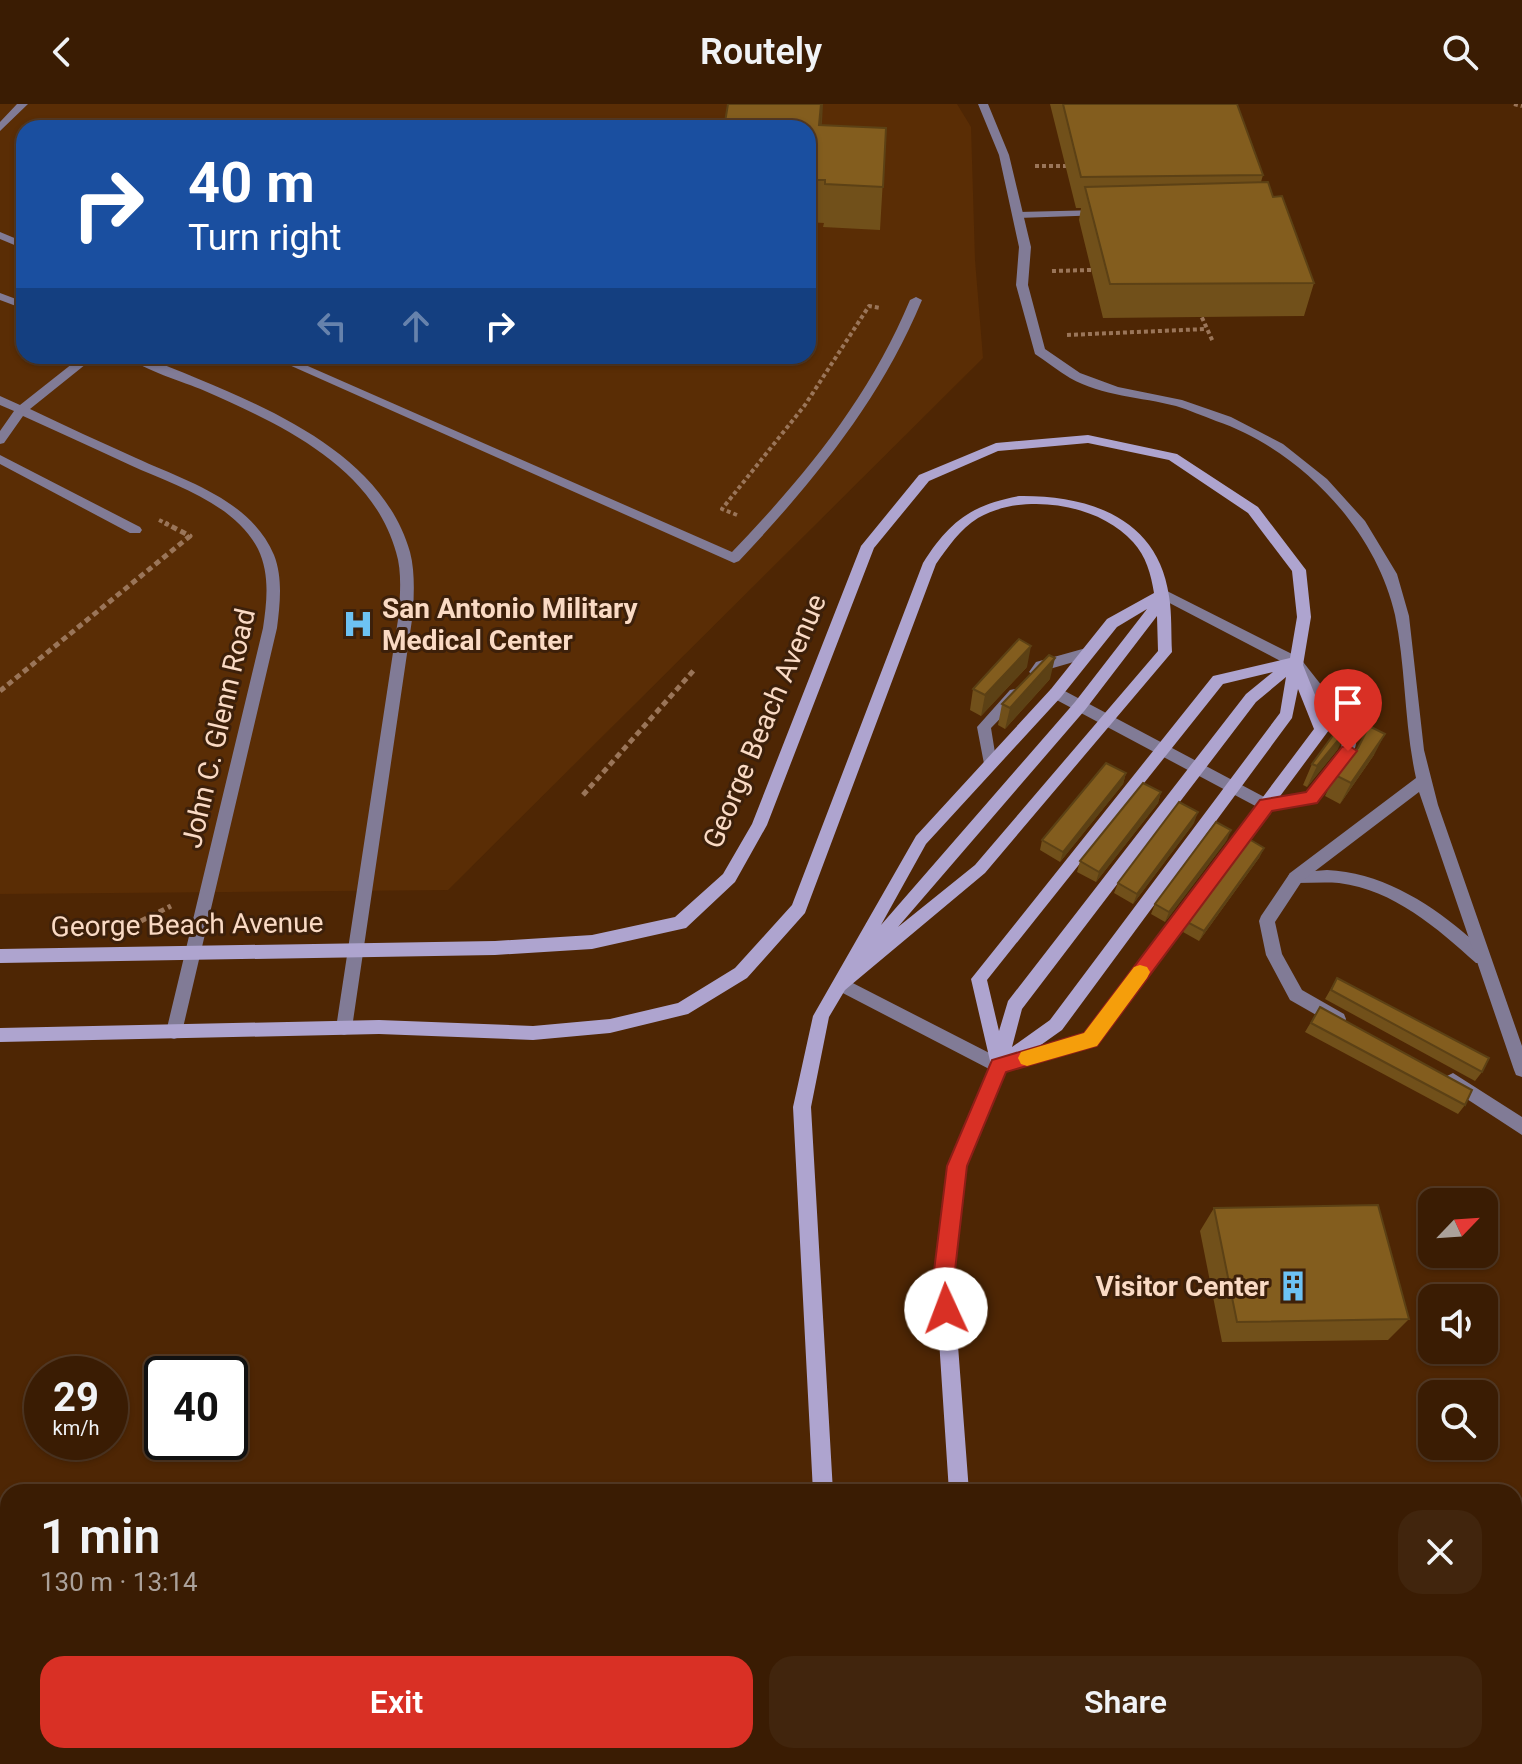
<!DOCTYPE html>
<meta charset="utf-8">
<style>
body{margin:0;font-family:Roboto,sans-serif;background:#41250d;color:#f1f3f6;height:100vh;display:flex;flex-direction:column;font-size:30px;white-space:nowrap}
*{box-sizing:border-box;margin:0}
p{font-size:26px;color:#aba19a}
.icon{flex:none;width:44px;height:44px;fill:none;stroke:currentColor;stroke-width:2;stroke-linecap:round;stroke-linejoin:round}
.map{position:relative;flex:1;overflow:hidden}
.details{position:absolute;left:0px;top:1380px;width:1522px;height:280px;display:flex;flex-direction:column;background:#3a1c03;border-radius:24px 24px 0 0;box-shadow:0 2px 6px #0004,0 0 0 2px #543a25}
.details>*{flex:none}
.top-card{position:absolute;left:16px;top:16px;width:800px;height:244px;border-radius:24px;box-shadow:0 2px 6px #0004,0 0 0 2px #543a25;background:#1a4fa0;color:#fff;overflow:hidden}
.needle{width:52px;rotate:65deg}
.tools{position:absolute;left:1418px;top:1084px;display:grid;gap:16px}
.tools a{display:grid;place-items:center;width:80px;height:80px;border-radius:16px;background:#3a1c03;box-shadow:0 2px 6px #0004,0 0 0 2px #543a25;font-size:40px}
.speed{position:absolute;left:24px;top:1252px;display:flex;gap:16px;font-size:40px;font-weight:700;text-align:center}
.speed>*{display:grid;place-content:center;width:104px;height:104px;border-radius:50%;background:#3a1c03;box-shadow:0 2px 6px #0004,0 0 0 2px #543a25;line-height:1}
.speed small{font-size:20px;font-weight:400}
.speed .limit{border:4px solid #111;border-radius:12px;background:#fff;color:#111}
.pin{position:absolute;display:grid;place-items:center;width:68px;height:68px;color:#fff;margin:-82px -34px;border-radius:50% 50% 50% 0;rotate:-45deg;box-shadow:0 0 8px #0007}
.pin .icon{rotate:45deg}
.me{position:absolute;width:88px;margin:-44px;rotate:358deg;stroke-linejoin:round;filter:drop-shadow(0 0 6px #0008)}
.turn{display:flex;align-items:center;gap:28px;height:168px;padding:0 40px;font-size:36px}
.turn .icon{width:104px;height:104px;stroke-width:2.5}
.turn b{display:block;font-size:56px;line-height:68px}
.lanes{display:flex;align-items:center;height:76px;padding:0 40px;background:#0003;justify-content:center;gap:40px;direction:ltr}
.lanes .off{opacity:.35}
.round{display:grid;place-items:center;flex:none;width:84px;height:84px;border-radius:24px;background:#41250d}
.summary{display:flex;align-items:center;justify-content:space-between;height:136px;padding:0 40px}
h1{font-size:48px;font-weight:600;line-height:60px}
.action{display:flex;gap:16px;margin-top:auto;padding:16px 40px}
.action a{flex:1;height:92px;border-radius:24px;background:#d93025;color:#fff;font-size:32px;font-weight:600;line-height:92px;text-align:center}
.action a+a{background:#41250d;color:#f1f3f6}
header{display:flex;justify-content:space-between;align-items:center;height:104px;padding:0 40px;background:#3a1c03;font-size:36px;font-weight:600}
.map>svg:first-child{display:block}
.built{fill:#5a2d05;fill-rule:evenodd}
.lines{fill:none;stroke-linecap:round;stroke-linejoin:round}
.path-far1{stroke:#9a7559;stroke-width:4;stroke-dasharray:4 3;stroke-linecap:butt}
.path{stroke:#9a7559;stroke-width:5;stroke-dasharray:6 4;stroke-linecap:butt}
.lane{fill:#817b96;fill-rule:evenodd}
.street{fill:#817b96;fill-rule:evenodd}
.secondary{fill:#aea4cf;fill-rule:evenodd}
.wall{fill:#71501a}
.shaded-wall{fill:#5c4115}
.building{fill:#835d1e;stroke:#5c4115;stroke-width:2}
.route{fill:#d93025;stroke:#8d1f18;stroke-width:2}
.slow{fill:#f59e0b}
.labels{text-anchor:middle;stroke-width:6;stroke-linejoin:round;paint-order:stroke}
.poi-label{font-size:28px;font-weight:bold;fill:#fadac4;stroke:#3d200a;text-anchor:start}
.street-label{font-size:28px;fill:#fadac4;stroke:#3d200a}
</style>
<header><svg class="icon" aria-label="back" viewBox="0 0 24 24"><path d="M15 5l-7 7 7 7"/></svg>Routely<svg class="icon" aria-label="search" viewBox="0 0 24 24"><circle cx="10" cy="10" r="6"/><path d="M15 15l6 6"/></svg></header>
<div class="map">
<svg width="1522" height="1660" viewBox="0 0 1522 1660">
<rect width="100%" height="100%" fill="#4e2604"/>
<path class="built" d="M0 0H957L971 23 975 156 983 254 448 786 0 790ZM24 24H808V252H24Z"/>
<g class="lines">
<path class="path-far1" d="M1514 0 1522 2
M1035 62H1066
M1052 167 1091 166
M1199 207 1213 238
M1067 231 1206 225
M737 411 722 405 805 301 869 202 880 204
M159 416 169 421"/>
<path class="path" d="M0 587 190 432 165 419
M583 691 694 566
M141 817 171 802"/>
<path class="lane" d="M17 0H28L0 27V18Z
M1100 106 1104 107V111L1018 114 1013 111 1018 108Z
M0 128 24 138V145L0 135Z
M0 189 24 198V205L0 196Z
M916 193 922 196C880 297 813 378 739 457L734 459 269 252H285L732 448C805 372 869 294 910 196Z
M82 252H96L30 305C65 322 101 338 136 354 186 377 251 396 274 451 283 474 280 500 277 524L182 928 180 933 174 935 168 933 166 928 263 524C267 497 270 470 258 445 234 399 174 381 130 361 95 345 59 328 23 312L4 339 0 340V327L14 307 0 301V292L20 301Z
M127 252H143C239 293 378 337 410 448 415 467 414 489 413 509L352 924 350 929 344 931 338 929 336 924 399 509C400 489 402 467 396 448 372 362 280 320 205 287 182 277 145 267 127 252Z
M0 351 140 423 142 426 140 429H130L0 360Z
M1163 485 1300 554 1355 624C1364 651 1332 678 1316 698L1266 707 1261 705 1051 593 1049 589 1051 585H1061L1268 695 1306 689 1341 646 1343 629 1290 562 1158 493V487Z
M1086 544 1091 545 1093 549 1091 553 1046 566 1036 573 1029 568 1036 558Z
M1015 585 1020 586 1022 590 1020 594 991 624 997 661 990 667 985 665 977 623 1010 586Z
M1327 766C1378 768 1425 796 1463 828 1472 836 1484 843 1490 854L1488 859H1476C1437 824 1394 786 1339 779 1325 778 1310 779 1296 779L1290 777 1288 773 1290 769Z
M841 873 1005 957 1007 962 1005 967 999 969 993 967 835 885 833 880 835 875Z"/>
<path class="street" d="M978 0H988L1009 51 1031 143 1028 181 1045 245 1080 269 1118 283 1182 296 1231 313 1283 340 1327 375 1365 417 1397 470 1409 512 1424 646 1438 701 1522 942V973L1516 971 1514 966 1419 688 1302 777 1275 818 1282 850 1302 886 1344 910 1346 915 1344 920 1338 922 1332 920 1290 896 1266 851 1259 817 1261 812 1290 769 1416 674C1404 620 1406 564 1395 511 1376 425 1299 345 1216 317 1203 312 1189 306 1176 302 1141 293 1102 292 1070 274 1058 267 1046 257 1035 250L1016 181 1019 143 999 51Z
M1453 969 1522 1013V1031L1447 982 1444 977 1447 972Z"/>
<path class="secondary" d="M1088 331 1177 350 1258 403 1306 466 1311 513 1303 561 1329 626 1096 941 1005 967 966 1062 953 1175 969 1388H949L935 1175 948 1062 991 961 971 875 1213 572 1290 554 1297 513 1292 467 1248 409 1169 356 1088 339 998 347 929 377 874 444 767 721 735 778 686 824 592 845 495 851 0 859V845L495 837 592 831 675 813 723 770 752 720 861 442 919 371 996 339ZM1273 568 1246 590 1008 897 999 927 987 876 1223 580ZM1286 573 1280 609 1050 916 1012 943 1022 905 1256 598ZM1298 585 1314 625 1085 930 1038 943 1062 926 1292 614Z
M1019 392C1089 391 1158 414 1169 492 1172 510 1171 530 1172 548L985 769 845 886 829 913 811 1003 833 1388H813L793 1003 813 912 916 732 1051 585 1107 515 1154 489C1151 470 1146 452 1133 438 1098 399 1023 388 978 414 960 425 948 443 936 460L805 809 747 874 688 910 610 929 533 936 379 930 0 938V924L379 916 533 922 610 915 678 899 735 864 792 801 923 459C949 418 971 401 1019 392ZM1147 505 1075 598 881 821 926 740 1061 593 1117 523ZM1157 512 1158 547 975 761 898 823 1085 606Z
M827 1652H849L850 1660H828Z
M967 1652H989L990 1660H968Z"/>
</g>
<path class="wall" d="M1050 0H1237L1263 71 1261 78 1273 93 1314 179 1304 212 1103 214 1079 116 1081 104H1076Z
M822 21 886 24 880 126 823 123 824 119 808 118V24Z
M1027 563 981 612 970 606 973 585Z
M1050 575 1005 625 998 621 1002 600Z
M1358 644 1374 651 1340 700 1325 692 1335 671Z
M1338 645 1307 683 1303 681 1312 660Z
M1126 669 1123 680 1060 758 1040 746 1042 736Z
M1161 688 1158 699 1096 778 1077 768 1080 757Z
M1194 719 1133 800 1114 789 1118 779Z
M1227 736 1165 818 1151 810 1155 800Z
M1264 744 1259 754 1199 837 1183 828 1187 818Z
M1337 874 1482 968 1475 977 1325 895Z
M1320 903 1465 1001 1458 1010 1305 928Z
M1214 1104 1409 1215 1388 1236 1222 1238 1200 1127Z"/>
<path class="shaded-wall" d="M821 0H823L822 18 818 64Z
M1031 542 1027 563 981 612 985 591Z
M1055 554 1050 575 1005 625 1010 604Z
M1348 624 1338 645 1307 683 1317 662Z
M1385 630 1374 651 1340 700 1351 679Z
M1126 669 1123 680 1060 758 1063 748Z
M1161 688 1158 699 1096 778 1099 768Z
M1198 708 1194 719 1133 800 1137 790Z
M1231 726 1227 736 1165 818 1169 808Z
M1264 744 1259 754 1199 837 1204 827Z"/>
<path class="building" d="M728 0H821L819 21 886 24 883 83 825 80V76H808V24H724Z
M1063 0H1237L1263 71 1081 73Z
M1268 78 1273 93 1282 92 1314 179 1110 180 1085 83Z
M1019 535 1031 542 985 591 973 585Z
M1049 551 1055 554 1010 604 1002 600Z
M1348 611V624L1317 662 1312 660Z
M1369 622 1385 630 1351 679 1335 671 1358 644Z
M1106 659 1126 669 1063 748 1042 736Z
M1143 679 1161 688 1099 768 1080 757Z
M1179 698 1198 708 1137 790 1118 779Z
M1216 718 1231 726 1169 808 1155 800Z
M1249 735 1264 744 1204 827 1187 818Z
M1337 874 1489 954 1482 968 1331 886Z
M1320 903 1470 985 1472 986 1465 1001 1311 919Z
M1378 1101 1409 1215 1237 1218 1214 1104Z"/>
<path class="route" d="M1348 641 1357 647 1317 699 1272 707 1097 942 1006 968 967 1062 954 1175 957 1205 953 1212 946 1215 939 1212 933 1175 947 1062 992 956 1084 929 1260 696 1306 688 1342 643Z"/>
<path class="slow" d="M1140 861 1147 863 1150 868 1147 874 1097 942 1027 962 1021 960 1018 954 1021 948 1084 929 1134 863Z"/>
<defs>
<g id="hospital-bare" transform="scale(2.4)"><path d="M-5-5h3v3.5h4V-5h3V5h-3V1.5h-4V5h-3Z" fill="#6dc2f3" stroke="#3d200a" stroke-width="2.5" paint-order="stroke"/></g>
<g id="building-bare" transform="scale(2.4)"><path d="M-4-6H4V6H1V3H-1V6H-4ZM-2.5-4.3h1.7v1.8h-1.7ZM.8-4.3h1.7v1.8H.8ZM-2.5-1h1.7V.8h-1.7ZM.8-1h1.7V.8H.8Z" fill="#6dc2f3" stroke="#3d200a" stroke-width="2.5" paint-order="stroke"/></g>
</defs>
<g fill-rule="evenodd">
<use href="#hospital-bare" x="358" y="520"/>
<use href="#building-bare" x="1293" y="1182"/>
</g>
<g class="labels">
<g class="poi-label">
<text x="382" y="514">San Antonio Military<tspan x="382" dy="32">Medical Center</tspan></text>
<text x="1269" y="1192" text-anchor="end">Visitor Center</text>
</g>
<g class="street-label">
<text transform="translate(764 617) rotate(-67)" y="10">George Beach Avenue</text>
<text transform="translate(218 624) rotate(-77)" y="10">John C. Glenn Road</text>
<text transform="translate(187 820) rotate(-1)" y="10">George Beach Avenue</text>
</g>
</g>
</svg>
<div class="tools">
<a><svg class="needle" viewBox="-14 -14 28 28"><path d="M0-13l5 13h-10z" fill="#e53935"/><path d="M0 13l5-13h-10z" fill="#aba19a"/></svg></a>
<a><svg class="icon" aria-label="sound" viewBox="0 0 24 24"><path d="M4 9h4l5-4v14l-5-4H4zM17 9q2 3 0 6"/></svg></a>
<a><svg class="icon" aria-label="search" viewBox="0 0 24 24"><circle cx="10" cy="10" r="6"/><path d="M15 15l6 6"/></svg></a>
</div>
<div class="speed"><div>29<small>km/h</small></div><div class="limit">40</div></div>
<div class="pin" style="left:1348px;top:647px;background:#d93025"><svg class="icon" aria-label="arrive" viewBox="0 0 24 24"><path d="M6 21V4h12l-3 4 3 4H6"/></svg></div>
<svg class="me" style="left:946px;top:1205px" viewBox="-20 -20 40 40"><circle r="19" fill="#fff"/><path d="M0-13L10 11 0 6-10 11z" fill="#d93025"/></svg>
<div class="top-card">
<div class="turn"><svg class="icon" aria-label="right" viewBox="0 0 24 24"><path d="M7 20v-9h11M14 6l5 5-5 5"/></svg><div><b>40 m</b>Turn right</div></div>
<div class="lanes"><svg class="icon off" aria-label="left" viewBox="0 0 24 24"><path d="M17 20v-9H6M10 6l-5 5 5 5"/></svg><svg class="icon off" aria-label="ahead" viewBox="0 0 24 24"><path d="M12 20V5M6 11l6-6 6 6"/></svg><svg class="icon" aria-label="right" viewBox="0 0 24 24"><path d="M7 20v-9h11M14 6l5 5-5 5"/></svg></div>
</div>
<section class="details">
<div class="summary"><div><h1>1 min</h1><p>130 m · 13:14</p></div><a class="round"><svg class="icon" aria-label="close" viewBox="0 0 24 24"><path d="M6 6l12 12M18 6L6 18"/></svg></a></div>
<div class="action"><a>Exit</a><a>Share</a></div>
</section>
</div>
